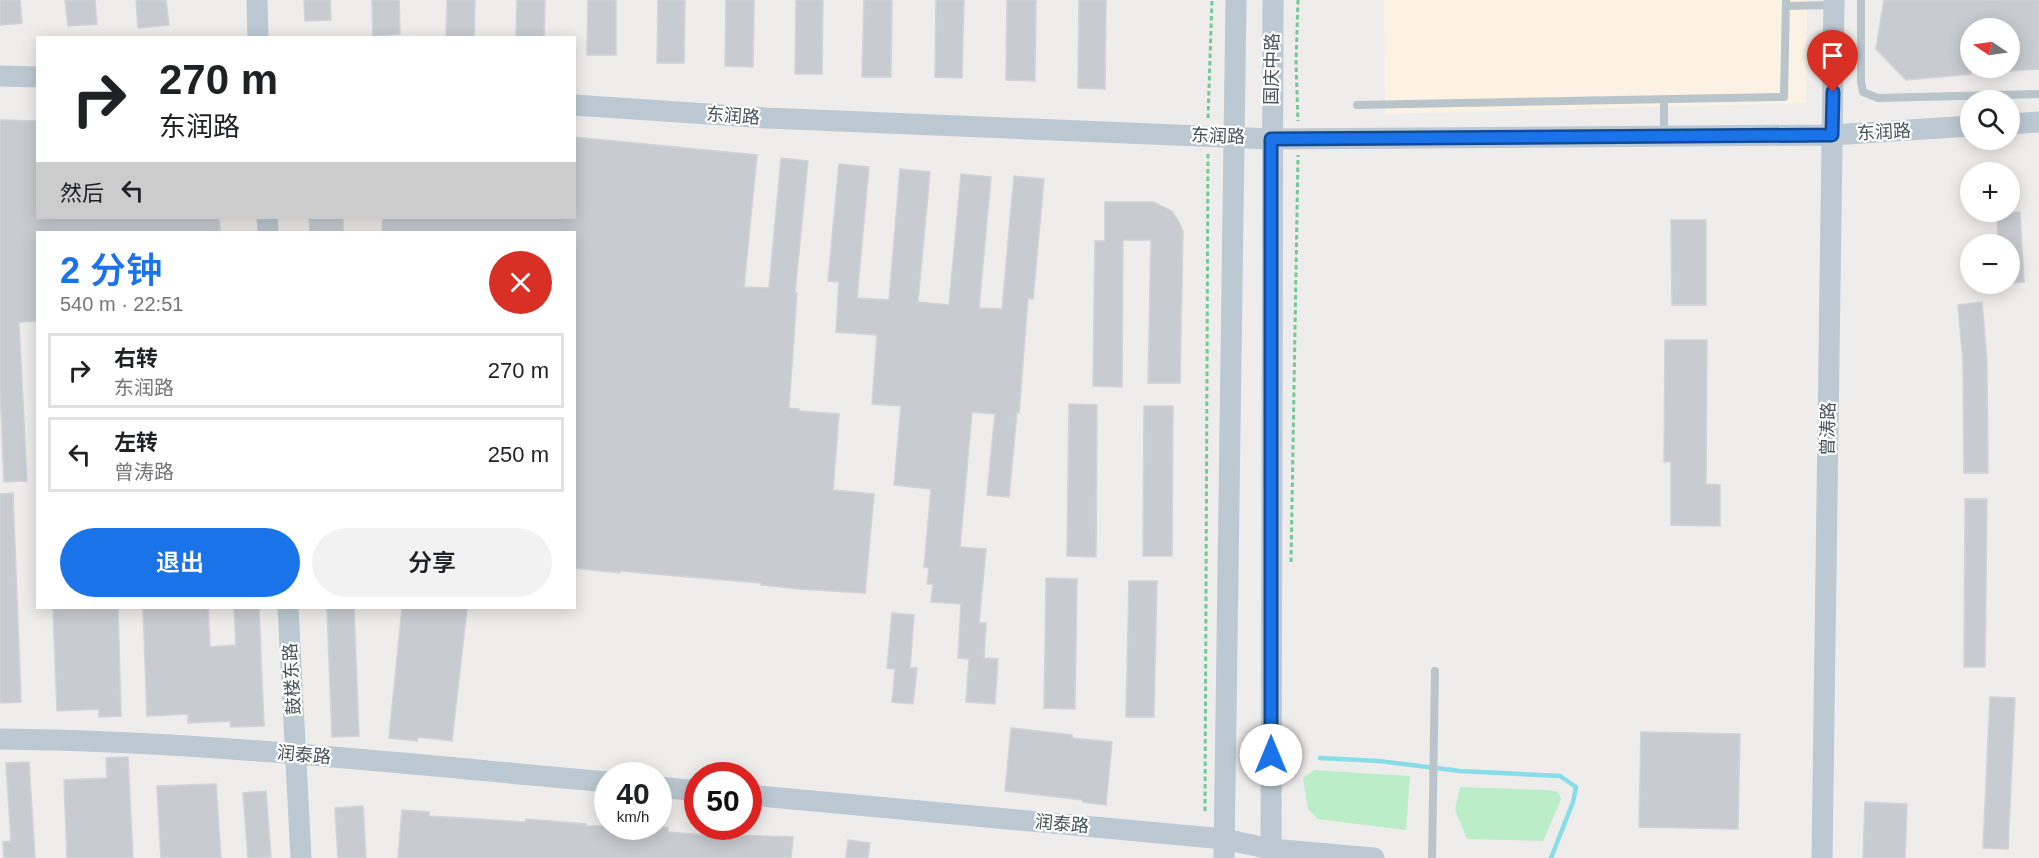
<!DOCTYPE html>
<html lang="zh">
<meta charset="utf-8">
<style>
body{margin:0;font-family:Helvetica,"Noto Sans SC",sans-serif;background:#f2f2f2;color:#202124;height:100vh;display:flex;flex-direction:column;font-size:22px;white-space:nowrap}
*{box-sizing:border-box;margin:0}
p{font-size:20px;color:#757577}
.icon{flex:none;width:33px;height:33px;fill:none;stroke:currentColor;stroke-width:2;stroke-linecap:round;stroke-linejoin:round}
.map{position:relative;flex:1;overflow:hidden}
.drawer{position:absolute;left:36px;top:231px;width:540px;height:378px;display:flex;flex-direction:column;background:#fff;border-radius:0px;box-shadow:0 3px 15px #0003}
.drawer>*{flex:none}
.banner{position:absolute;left:36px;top:36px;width:540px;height:183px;border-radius:0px;box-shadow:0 3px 15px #0003;background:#fff;color:#202124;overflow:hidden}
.needle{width:39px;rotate:283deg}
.controls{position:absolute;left:1960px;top:18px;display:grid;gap:12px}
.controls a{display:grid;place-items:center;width:60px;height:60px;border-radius:50%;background:#fff;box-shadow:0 3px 15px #0003;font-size:30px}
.speed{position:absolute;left:594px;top:762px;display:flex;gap:12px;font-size:30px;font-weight:700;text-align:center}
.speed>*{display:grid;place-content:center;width:78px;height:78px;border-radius:50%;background:#fff;box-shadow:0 3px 15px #0003;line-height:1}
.speed small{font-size:15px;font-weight:400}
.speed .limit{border:9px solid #d22;background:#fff;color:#111}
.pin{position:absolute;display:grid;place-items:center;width:51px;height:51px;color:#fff;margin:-62px -26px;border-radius:50% 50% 50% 0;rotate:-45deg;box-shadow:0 0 6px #0007}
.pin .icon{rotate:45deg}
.me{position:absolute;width:66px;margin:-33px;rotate:0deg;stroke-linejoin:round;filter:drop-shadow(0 0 4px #0008)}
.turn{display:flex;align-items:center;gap:21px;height:126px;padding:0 24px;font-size:27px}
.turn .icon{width:78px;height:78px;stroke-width:2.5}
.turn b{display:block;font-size:42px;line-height:51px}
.then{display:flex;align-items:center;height:57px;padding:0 24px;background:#0003;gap:12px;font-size:22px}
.round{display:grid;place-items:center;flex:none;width:63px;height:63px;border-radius:32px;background:#f2f2f2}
.head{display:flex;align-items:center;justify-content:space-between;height:102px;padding:0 24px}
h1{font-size:36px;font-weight:600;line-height:45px;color:#1a73e8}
.cta{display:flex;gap:12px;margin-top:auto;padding:12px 24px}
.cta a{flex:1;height:69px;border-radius:36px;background:#1a73e8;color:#fff;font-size:24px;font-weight:600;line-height:69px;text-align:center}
.cta a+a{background:#f2f2f2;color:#202124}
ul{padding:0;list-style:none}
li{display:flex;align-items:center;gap:18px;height:75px;margin:0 12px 9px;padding:0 12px;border:3px solid #e0e0e0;border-radius:0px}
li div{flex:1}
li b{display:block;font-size:22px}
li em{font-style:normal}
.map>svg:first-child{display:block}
.commercial{fill:#fbf2e3}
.green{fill:#baedc8}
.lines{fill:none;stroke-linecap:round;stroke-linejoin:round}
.stream{stroke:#87dee9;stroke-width:4.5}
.building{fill:#c8ccd1;stroke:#d0d3d7;stroke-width:1.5}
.path{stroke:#73c997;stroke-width:3;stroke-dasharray:4.5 3;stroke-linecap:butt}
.lane{stroke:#bac5cb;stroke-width:8}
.secondary{stroke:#bcc9d2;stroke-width:21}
.route-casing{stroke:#114b97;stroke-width:15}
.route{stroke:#1a73e8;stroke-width:10}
.labels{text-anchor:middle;stroke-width:4.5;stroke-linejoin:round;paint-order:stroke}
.street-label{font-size:18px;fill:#455158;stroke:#fff}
</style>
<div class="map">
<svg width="2039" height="858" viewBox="0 0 2039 858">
<rect width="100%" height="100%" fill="#efecec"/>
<path class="commercial" d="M1384 0H1807L1806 103 1385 114Z"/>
<path class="green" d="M1314 770 1410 776 1406 830 1318 819 1308 809 1303 778Z
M1460 787 1549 790 1558 792 1561 799 1543 841 1467 839 1455 810Z"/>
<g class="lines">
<path class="stream" d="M1320 758 1379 761 1460 771 1560 776 1576 787 1573 802 1551 858"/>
</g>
<path class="building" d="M0 0H20L22 23 0 25Z
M65 0H95L97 24 68 26Z
M136 0H166L169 25 138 28Z
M304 0H330L331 20 305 21Z
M372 0H399L400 34 373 36Z
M447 0H475L474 38H446Z
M517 0H545L544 38H516Z
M588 0H616V55H587Z
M658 0H685L684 63H657Z
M726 0H754L753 67 725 66Z
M796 0H823L822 74H795Z
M864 0H892L891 77H862Z
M936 0H964L962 78 935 77Z
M1007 0H1036L1035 81 1006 80Z
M1079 0H1106L1105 89 1078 88Z
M1884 0H2039V69L2010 71V28H1971V74L1906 80 1876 49Z
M0 120 38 121V218H219L220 231 38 232V321L19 322 27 481 4 482 0 386Z
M574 137 757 155 744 287 769 288 781 158 808 161 795 293H797L789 408 799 409V411L839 414 833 490 874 494 865 593 799 589 761 585V583L678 576 620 571V573L574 568V232H382L383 218H574Z
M839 164 869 167 857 298 889 300 900 169 930 172 918 302 949 305 961 174 991 177 979 308 1002 309 1014 176 1044 179 1033 299 1028 298 1019 413 1017 412 1009 497 987 495 995 414 972 412 960 547 986 549 979 623H986L984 658 998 659 995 704 966 702 969 659 958 658 961 604 931 602 933 584H927L929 568 924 567 931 489 894 485 901 406 872 404 877 335 836 332 839 282 828 281Z
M1105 202H1153L1172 211 1179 222 1183 232 1180 383H1148L1151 240H1123L1122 387 1093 386 1095 241H1105Z
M1997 212H2020L2024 282 2010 283V244H1998Z
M309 218H343V232H310Z
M1671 220H1706V305H1672Z
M1982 302 1987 361 1988 473H1964L1963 362 1958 305Z
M1665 340H1707L1706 484 1720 485V526L1671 525V462H1664Z
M1069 404 1097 405 1096 557 1067 556Z
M1144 406H1173L1172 556H1143Z
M13 493 21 702 0 703V494Z
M1965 499H1987L1985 667H1964Z
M1046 578 1077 579 1075 709 1044 708Z
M1129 581H1157L1154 717H1126Z
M118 608 121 716 99 717V709L57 711 53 609Z
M143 608H208L210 647 236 645 234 608H259L264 726 231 727 230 721 188 723V714L147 716Z
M327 608H354L359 736 332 737Z
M402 608H467L452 741 418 737 417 741 389 738Z
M892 613 914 615 910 668H917L913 704 892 702 895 669 887 668Z
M1990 697 2015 698 2008 849 1983 848Z
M1011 728 1072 735V738L1112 742 1106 805 1083 802V800L1005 791Z
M1641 732 1740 734 1738 829 1639 827Z
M128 757 133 858H67L64 780 107 778 106 758Z
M29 762 35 858H4L3 842 11 841 6 763Z
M216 784 221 858H161L157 786Z
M266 791 271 857 248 858 243 793Z
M1865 802 1907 804 1905 858H1863Z
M363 806 366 858H338L335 808Z
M402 810 429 812V816L526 822V819L586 824V826H656L668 828V832L731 837V835L793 837 791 858H398Z
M848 840 870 843 868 858H846Z"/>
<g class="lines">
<path class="path" d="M1298 0 1296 63 1298 121
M1208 118 1212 0
M1291 562 1298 155
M1205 811 1208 152"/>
<path class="lane" d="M1861 0V82L1863 92 1878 98 2039 94
M1786 6 1833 5
M1664 100V135
M1357 105 1784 97 1786 0
M1432 858 1435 671"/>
<path class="secondary" d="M257 0 258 38
M0 76 38 77
M574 105 767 118 1271 139 1832 135 1971 126
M2010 124 2039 122
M267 218 268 232
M288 608 301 858
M0 739C203 741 405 764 608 782
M658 787 698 791
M748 795 1224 839 1271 849 1374 858
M1224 858 1236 0
M1271 858 1273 0
M1822 858 1834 0"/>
</g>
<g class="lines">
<g class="route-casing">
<path id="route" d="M1271 755V139L1832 135 1833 92"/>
</g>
<use href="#route" class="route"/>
</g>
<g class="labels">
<g class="street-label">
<text transform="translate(1272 69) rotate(-89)" y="6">国庆中路</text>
<text transform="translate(733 116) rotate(4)" y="6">东润路</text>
<text transform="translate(1884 132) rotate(-3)" y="6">东润路</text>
<text transform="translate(1218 136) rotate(2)" y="6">东润路</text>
<text transform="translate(1828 429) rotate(-89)" y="6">曾涛路</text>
<text transform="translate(292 679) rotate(-93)" y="6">鼓楼东路</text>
<text transform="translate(304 755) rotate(5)" y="6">润泰路</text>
<text transform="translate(1062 824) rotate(5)" y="6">润泰路</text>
</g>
</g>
</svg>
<div class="controls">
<a><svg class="needle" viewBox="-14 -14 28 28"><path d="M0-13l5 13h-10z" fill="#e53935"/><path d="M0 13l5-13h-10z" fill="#757577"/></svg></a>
<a><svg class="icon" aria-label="search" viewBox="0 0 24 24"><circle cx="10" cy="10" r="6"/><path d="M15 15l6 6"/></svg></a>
<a>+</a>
<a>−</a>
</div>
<div class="speed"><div>40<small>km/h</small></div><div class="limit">50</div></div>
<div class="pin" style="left:1833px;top:92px;background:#d93025"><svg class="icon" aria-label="arrive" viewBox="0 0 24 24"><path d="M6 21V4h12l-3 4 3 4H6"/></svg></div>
<svg class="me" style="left:1271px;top:755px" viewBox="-20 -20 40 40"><circle r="19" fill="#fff"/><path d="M0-13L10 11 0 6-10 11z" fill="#1a73e8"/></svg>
<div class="banner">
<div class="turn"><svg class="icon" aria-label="right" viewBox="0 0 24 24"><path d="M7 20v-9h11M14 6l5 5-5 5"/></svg><div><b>270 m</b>东润路</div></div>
<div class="then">然后<svg class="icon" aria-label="left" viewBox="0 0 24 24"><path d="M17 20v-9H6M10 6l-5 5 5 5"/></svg></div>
</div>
<section class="drawer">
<div class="head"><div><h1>2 分钟</h1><p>540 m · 22:51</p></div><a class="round" style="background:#d93025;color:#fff"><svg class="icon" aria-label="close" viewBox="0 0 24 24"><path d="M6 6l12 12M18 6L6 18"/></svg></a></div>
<ul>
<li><svg class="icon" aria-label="right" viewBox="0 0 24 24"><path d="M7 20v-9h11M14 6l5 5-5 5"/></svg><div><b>右转</b><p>东润路</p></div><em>270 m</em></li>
<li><svg class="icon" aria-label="left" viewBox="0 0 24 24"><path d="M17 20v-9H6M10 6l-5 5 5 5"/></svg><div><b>左转</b><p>曾涛路</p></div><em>250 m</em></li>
</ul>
<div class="cta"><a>退出</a><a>分享</a></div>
</section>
</div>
